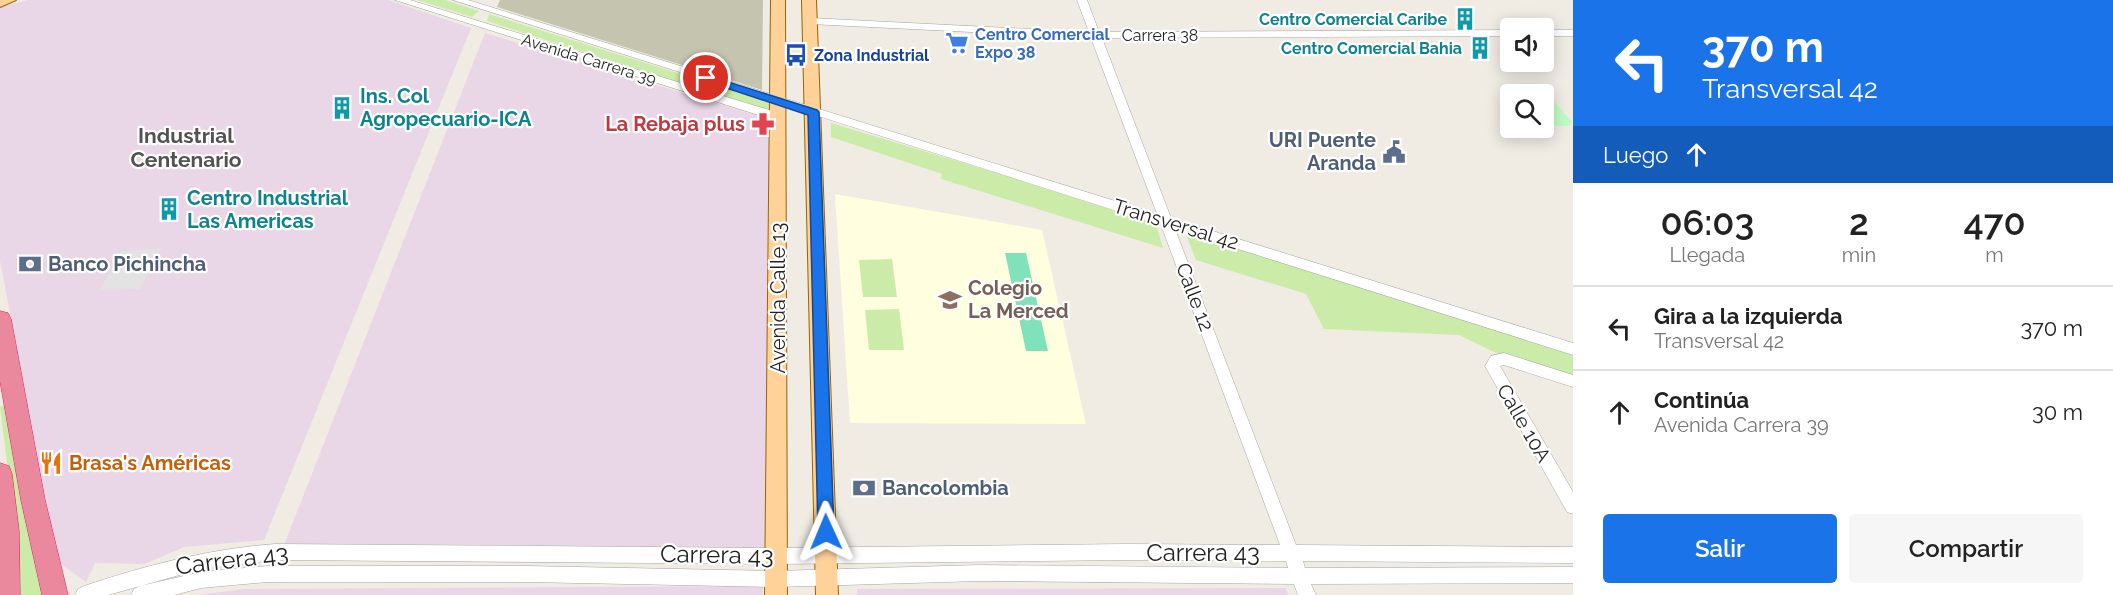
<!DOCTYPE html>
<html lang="es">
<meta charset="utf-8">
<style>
body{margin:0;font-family:Raleway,sans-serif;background:#f6f6f6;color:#222;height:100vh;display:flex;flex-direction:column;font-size:22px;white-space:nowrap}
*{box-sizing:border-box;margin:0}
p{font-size:20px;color:#767676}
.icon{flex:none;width:33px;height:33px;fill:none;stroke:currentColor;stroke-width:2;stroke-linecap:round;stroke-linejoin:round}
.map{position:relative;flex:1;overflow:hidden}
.panel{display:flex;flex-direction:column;background:#fff;width:540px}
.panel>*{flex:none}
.top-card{background:#1a73e8;color:#fff;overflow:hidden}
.tools{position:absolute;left:1500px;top:18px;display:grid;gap:12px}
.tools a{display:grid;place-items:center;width:54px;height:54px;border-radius:6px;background:#fff;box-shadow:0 3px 15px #0003;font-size:30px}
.pin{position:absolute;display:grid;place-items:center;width:51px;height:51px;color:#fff;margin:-26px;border:3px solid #fff;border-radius:50%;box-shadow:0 2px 6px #0007}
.me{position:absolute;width:66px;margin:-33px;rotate:359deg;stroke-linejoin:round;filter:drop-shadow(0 0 4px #0008)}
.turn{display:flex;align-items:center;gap:21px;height:126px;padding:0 30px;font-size:27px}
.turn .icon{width:78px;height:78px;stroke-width:2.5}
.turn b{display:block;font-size:42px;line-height:51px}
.then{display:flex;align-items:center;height:57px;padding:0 30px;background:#0003;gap:12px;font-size:22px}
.eta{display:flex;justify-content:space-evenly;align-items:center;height:102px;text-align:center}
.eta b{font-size:36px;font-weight:600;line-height:42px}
.cta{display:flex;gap:12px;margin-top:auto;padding:12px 30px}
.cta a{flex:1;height:69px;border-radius:6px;background:#1a73e8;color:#fff;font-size:24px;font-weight:600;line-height:69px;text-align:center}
.cta a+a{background:#f6f6f6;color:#222}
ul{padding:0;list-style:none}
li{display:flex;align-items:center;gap:18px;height:84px;padding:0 30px;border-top:2px solid #e0e0e0}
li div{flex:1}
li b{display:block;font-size:22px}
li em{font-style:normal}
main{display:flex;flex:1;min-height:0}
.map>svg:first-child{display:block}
.industrial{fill:#e9d6e6}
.education{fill:#fffede}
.construction{fill:#c5c4af}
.grass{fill:#cbeca8}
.park{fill:#c0fbc4}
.pitch{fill:#7fe2ba}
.parking{fill:#e3e3e3}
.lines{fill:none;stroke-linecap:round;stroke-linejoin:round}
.minor-casing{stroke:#a6a6a6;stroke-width:1}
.major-casing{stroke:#996400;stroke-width:2}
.highway-casing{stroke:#e11e64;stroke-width:1}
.minor{fill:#fff;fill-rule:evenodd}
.major{fill:#ffd29a;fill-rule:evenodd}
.highway{fill:#ea899d;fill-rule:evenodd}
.route{fill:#1a73e8;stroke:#114b97;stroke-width:1.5}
.labels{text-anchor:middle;stroke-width:4.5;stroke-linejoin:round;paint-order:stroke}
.far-culture-label{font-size:16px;font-weight:bold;fill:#0d838f;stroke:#fff;text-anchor:end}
.far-shop-label{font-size:16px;font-weight:bold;fill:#366cbe;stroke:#fff;text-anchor:start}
.far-street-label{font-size:16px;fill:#1f1f1f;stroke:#fff}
.far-transit-label{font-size:16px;font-weight:bold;fill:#164399;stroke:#fff;text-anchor:start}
.culture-label{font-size:20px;font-weight:bold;fill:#0d838f;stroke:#fff;text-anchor:start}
.health-label{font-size:20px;font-weight:bold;fill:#be3a42;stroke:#fff;text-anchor:end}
.service-label{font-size:20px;font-weight:bold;fill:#4e5e75;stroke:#fff;text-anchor:start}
.street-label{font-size:20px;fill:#1f1f1f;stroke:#fff}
.education-label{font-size:20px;font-weight:bold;fill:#785e54;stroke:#fff;text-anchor:start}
.food-label{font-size:20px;font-weight:bold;fill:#c56008;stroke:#fff;text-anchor:start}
.neighbourhood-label{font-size:21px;font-weight:bold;fill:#525252;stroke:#fff}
.near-street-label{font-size:24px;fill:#1f1f1f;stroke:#fff}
</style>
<main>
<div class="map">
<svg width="1573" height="595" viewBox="0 0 1573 595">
<rect width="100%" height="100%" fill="#f0ece4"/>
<path class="industrial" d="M28 0H388L471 28 264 540 184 547 145 564 95 563 86 582 58 562 0 261V7Z
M485 33 771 120 767 547 284 545Z
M763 586V595H197L245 589Z
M1286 588 1288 595H857V589Z"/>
<path class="education" d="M835 194 1042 230 1086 424 850 423Z"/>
<path class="construction" d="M500 0H763L762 90 497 7Z"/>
<path class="grass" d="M417 0H445L479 11 472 17Z
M489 14 770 102V112L487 21Z
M831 123 1155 221 1163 248 941 179 942 174 831 137Z
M1184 230 1573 354V378L1494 352 1459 335 1324 329 1306 294 1196 260Z
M892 259 897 297H863L859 260Z
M899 309 904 350H869L865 310Z
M10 402 45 591 42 595H18V551L0 407Z"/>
<path class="park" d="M1544 101H1554L1572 122 1569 126H1544Z"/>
<path class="pitch" d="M1005 253H1026L1048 351H1026Z"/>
<path class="parking" d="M161 248 140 289 100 290 121 251Z"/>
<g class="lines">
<g class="minor-casing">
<path id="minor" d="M395 0H410L782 114 784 117 778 121 774 120Z
M453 0H468L1157 214 1091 38 810 24 805 21 810 18 1089 32 1077 0H1087L1099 32 1510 30V36L1102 38 1171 218 1573 343V355L1175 229 1296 545 1573 547V563L1303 561 1305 568 1573 567V583L1311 584 1316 595H1298L1294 584 979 581 776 587 527 582H267L201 588 174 595H131L134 589 140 586 201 572 267 566H527L776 571 979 565 1288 568 1286 561 1127 560 777 564 275 560 201 569 108 595H75L78 589 84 586C147 565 209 549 275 544L777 548 1127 544 1280 545 1161 225Z
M1544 30H1573V36H1544Z
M1504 353 1573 375V387L1504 365 1500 366 1573 492V514L1567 512 1485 366 1491 356Z"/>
</g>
<g class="major-casing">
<path id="major" d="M0 0H16L0 7Z
M771 0H785L787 595H765Z
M802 0H816L838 595H816Z"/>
</g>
<g class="highway-casing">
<path id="highway" d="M0 311 8 313 11 319 45 500 68 595H42L21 500 0 381Z
M0 463 9 466 12 474 19 531 20 595H0Z"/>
</g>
<use href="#minor" class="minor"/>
<use href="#major" class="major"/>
<use href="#highway" class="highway"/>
</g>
<path class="route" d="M706 75 817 110 819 112 834 532 832 538 826 540 820 538 818 532 808 115 702 80V76Z"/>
<defs>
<g id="building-bare" transform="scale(1.8)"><path d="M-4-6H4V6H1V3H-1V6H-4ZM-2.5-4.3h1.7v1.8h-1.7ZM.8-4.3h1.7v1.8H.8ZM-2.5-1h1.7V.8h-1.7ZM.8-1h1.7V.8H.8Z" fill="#0f9aa8" stroke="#fff" stroke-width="2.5" paint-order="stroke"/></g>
<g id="supermarket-bare" transform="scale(1.8)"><path d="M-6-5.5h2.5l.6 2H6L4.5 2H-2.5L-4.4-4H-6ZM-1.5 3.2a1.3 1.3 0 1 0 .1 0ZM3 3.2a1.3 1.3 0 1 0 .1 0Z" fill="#3f7fe0" stroke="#fff" stroke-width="2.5" paint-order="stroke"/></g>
<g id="bus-bare" transform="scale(1.8)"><path d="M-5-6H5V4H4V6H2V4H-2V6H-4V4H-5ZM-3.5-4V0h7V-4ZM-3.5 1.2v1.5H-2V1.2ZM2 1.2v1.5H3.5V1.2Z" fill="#1a4fb4" stroke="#fff" stroke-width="2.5" paint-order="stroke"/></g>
<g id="pharmacy-bare" transform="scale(1.8)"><path d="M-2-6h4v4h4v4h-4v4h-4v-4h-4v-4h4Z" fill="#e0444e" stroke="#fff" stroke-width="2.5" paint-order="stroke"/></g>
<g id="civic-bare" transform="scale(1.8)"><path d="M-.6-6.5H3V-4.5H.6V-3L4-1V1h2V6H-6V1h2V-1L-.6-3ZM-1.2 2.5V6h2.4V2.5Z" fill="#5c6f8a" stroke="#fff" stroke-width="2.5" paint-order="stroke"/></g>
<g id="bank-bare" transform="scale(1.8)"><path d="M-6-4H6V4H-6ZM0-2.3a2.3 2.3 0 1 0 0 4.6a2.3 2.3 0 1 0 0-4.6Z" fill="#5c6f8a" stroke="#fff" stroke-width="2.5" paint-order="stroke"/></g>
<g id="school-bare" transform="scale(1.8)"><path d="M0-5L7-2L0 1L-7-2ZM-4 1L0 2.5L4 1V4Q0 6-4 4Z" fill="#8d6e63" stroke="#fff" stroke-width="2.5" paint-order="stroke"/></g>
<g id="restaurant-bare" transform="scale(1.8)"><path d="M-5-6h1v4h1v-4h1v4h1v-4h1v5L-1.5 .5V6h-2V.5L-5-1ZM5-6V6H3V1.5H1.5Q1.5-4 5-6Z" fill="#e8710a" stroke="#fff" stroke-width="2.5" paint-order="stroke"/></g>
</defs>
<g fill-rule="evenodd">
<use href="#building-bare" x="1465" y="19"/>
<use href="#supermarket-bare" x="957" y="43"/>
<use href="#building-bare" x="1480" y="48"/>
<use href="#bus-bare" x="796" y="55"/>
<use href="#building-bare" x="342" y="108"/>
<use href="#pharmacy-bare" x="763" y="124"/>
<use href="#civic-bare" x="1394" y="152"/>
<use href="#building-bare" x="169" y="209"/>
<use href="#bank-bare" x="30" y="264"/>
<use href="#school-bare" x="950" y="300"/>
<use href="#restaurant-bare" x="51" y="463"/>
<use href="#bank-bare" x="864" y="488"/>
</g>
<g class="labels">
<g class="far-culture-label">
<text x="1447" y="25">Centro Comercial Caribe</text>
<text x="1462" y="54">Centro Comercial Bahia</text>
</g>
<g class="far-shop-label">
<text x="975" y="40">Centro Comercial<tspan x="975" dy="18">Expo 38</tspan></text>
</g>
<g class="far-street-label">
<text x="1160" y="41">Carrera 38</text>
<text transform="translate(589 59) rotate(17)" y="6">Avenida Carrera 39</text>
</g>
<g class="far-transit-label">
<text x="814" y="61">Zona Industrial</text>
</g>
<g class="culture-label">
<text x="360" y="103">Ins. Col<tspan x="360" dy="23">Agropecuario-ICA</tspan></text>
<text x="187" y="205">Centro Industrial<tspan x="187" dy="23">Las Americas</tspan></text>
</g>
<g class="health-label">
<text x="745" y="131">La Rebaja plus</text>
</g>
<g class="service-label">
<text x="1376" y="147" text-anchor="end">URI Puente<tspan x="1376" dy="23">Aranda</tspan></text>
<text x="48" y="271">Banco Pichincha</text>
<text x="882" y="495">Bancolombia</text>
</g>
<g class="street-label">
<text transform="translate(1176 224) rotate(17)" y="7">Transversal 42</text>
<text transform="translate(1195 297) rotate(69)" y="7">Calle 12</text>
<text transform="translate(778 298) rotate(-90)" y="7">Avenida Calle 13</text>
<text transform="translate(1524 423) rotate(60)" y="7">Calle 10A</text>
</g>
<g class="education-label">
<text x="968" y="295">Colegio<tspan x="968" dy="23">La Merced</tspan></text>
</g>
<g class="food-label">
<text x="69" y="470">Brasa's Américas</text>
</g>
<g class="neighbourhood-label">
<text x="186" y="143">Industrial<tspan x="186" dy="24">Centenario</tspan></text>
</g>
<g class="near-street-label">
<text x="1203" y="561">Carrera 43</text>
<text transform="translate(717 555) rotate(1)" y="8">Carrera 43</text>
<text transform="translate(232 560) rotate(-7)" y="8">Carrera 43</text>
</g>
</g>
</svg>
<div class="tools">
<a><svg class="icon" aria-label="sound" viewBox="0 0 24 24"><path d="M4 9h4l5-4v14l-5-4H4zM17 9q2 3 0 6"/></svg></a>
<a><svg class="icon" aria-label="search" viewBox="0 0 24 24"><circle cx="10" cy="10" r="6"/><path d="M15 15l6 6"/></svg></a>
</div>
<div class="pin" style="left:706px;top:78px;background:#d93025"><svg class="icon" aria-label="arrive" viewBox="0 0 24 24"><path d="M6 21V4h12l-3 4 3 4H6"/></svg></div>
<svg class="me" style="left:826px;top:532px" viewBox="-20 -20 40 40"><path d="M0-17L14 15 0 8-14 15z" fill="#1a73e8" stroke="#fff" stroke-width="4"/></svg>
</div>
<section class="panel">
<div class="top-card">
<div class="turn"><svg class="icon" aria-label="left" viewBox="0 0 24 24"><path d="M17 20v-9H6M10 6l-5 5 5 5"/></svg><div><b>370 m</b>Transversal 42</div></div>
<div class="then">Luego<svg class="icon" aria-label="ahead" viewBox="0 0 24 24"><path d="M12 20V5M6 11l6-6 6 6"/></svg></div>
</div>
<div class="eta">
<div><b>06:03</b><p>Llegada</p></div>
<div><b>2</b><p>min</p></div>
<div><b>470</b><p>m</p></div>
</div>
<ul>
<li><svg class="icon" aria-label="left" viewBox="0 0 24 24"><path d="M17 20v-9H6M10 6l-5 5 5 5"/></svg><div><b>Gira a la izquierda</b><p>Transversal 42</p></div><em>370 m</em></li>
<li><svg class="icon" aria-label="ahead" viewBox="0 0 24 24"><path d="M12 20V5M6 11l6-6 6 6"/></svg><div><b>Continúa</b><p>Avenida Carrera 39</p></div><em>30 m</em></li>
</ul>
<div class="cta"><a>Salir</a><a>Compartir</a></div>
</section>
</main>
